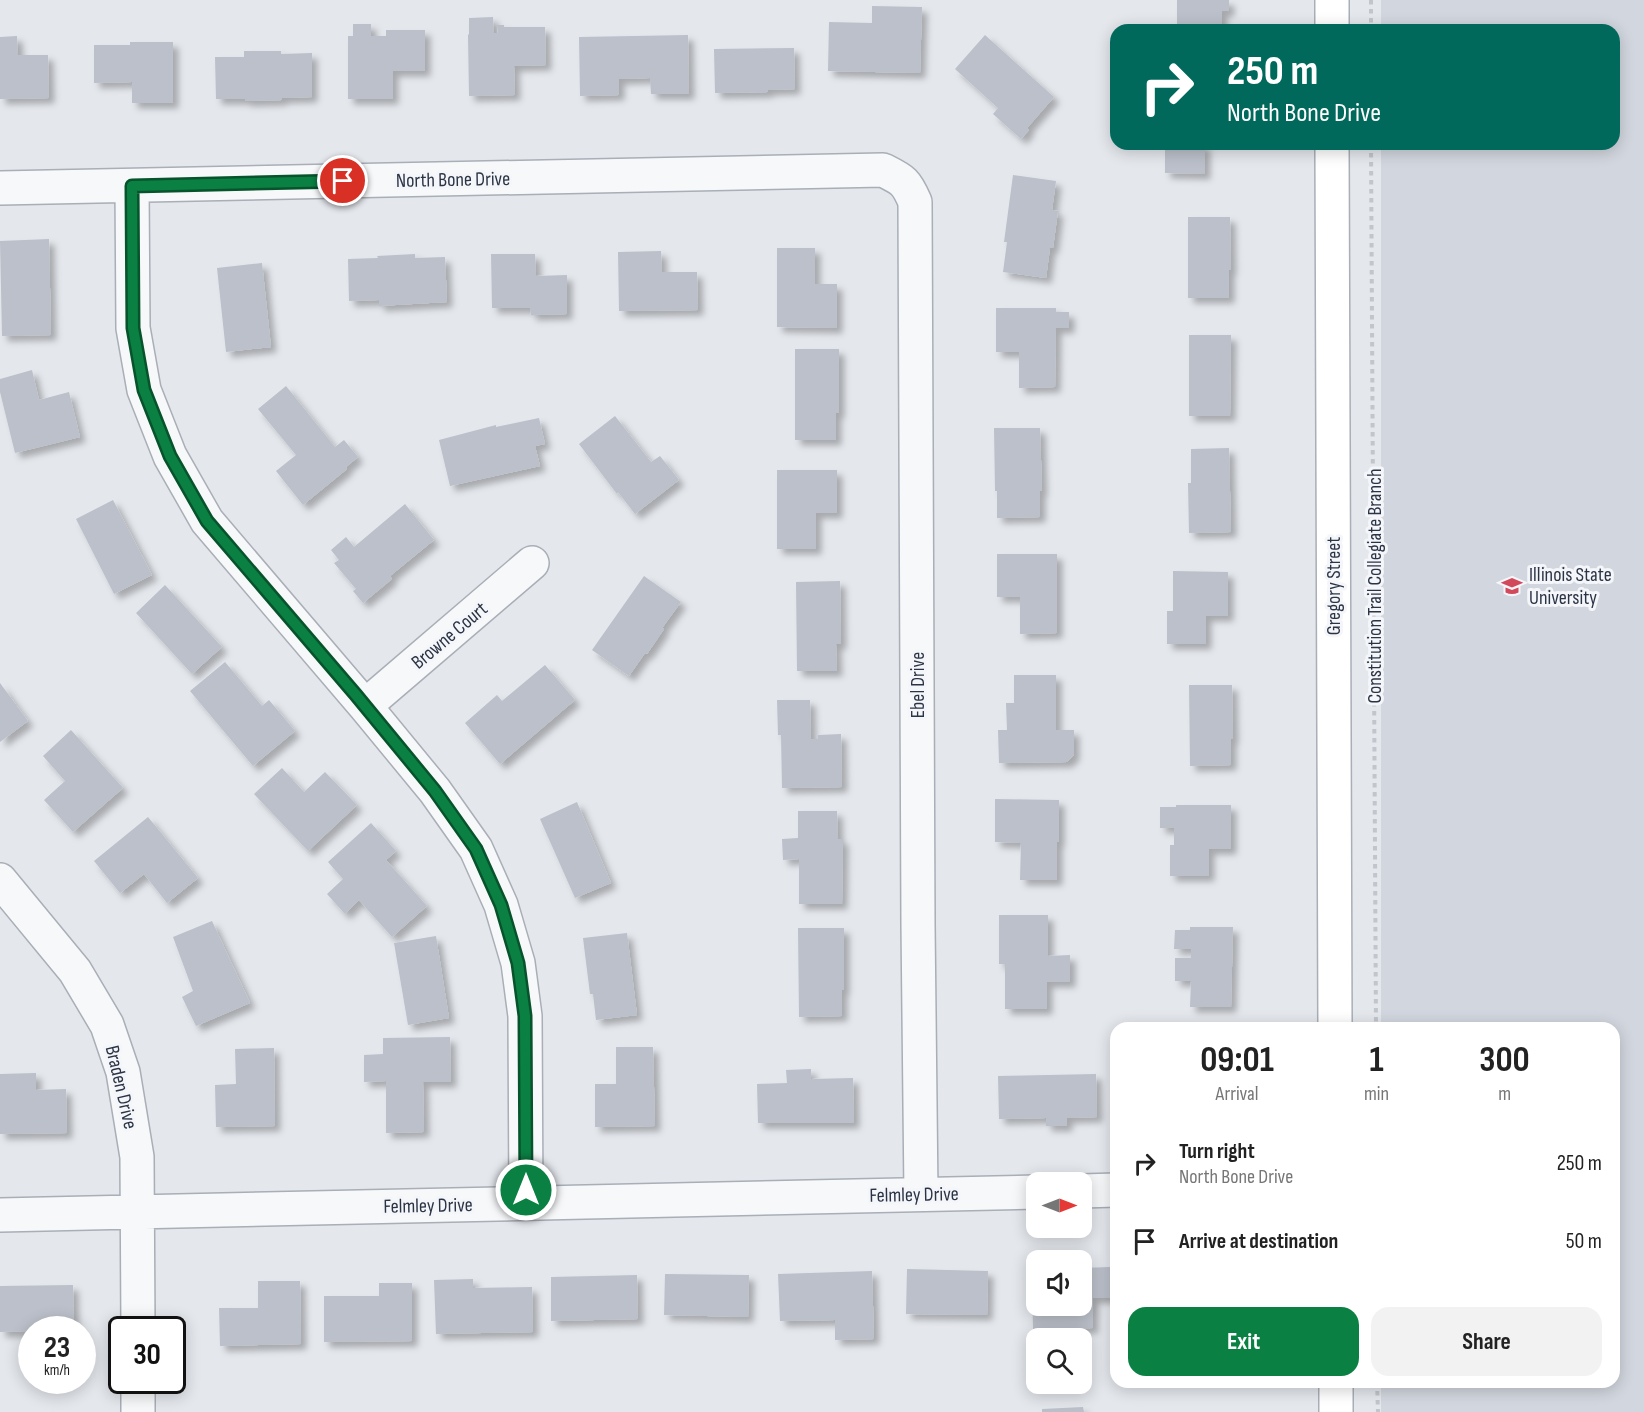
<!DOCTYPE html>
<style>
body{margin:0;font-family:"Sofia Sans Condensed",sans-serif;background:#f2f2f2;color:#222;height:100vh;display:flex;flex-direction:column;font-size:22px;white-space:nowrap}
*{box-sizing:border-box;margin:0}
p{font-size:20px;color:#767676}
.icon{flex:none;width:33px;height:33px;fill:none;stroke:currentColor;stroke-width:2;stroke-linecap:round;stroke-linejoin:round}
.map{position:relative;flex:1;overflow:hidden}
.details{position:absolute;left:1110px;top:1022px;width:510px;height:366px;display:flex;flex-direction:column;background:#fff;border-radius:18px;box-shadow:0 3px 15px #0003}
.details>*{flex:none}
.banner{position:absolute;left:1110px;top:24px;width:510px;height:126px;border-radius:18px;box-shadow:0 3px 15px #0003;background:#00695c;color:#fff;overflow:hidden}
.needle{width:39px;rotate:90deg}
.buttons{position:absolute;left:1026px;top:1172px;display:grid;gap:12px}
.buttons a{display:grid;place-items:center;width:66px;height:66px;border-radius:12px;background:#fff;box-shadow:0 3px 15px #0003;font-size:30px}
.speed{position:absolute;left:18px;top:1316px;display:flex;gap:12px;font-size:30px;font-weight:700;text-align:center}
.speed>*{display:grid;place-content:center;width:78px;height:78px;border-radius:50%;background:#fff;box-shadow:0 3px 15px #0003;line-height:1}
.speed small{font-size:15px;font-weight:400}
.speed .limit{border:3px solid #111;border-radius:9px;background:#fff;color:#111}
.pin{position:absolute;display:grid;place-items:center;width:51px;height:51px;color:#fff;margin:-26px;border:3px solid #fff;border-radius:50%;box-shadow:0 2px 6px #0007}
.me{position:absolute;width:66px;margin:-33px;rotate:0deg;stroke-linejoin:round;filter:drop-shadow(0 0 4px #0008)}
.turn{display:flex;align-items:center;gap:21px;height:126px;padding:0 18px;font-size:27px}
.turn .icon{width:78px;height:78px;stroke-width:2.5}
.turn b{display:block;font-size:42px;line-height:51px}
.eta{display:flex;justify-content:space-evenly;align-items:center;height:102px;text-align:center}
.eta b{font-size:36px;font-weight:700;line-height:42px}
.cta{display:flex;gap:12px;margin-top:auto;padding:12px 18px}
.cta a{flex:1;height:69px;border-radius:18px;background:#0b8043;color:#fff;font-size:24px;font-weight:700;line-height:69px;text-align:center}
.cta a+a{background:#f2f2f2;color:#222}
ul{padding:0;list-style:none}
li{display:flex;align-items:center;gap:18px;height:78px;padding:0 18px}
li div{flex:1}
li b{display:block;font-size:22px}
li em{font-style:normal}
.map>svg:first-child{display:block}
.built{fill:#d2d6de}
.building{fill:#bbc0ca;filter:url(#shadow)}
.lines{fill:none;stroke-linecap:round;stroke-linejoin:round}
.street-casing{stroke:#a9aeb7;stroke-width:36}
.secondary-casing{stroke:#a9aeb7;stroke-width:36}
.path{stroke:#c2c5cb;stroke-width:4;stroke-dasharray:4.5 4.5;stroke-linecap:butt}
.street{stroke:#f7f8fa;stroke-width:33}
.secondary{stroke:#fff;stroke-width:33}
.route-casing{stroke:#07532c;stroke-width:15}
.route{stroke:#0b8043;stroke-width:10}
.labels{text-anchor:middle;stroke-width:6;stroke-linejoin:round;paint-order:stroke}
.street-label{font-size:20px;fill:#2b3445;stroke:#f4f6f9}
.poi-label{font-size:20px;fill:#2b3445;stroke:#f4f6f9;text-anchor:start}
</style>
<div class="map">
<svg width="1644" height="1412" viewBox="0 0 1644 1412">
<defs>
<filter id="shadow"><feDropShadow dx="5.5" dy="5.5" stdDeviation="3" flood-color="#0004"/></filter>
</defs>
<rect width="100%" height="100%" fill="#e4e7ec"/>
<path class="built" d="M1381 0H1644V1412H1381V1382H1614V1028L1381 1027V144H1614V30H1381Z"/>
<path class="building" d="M1177 0H1229V11H1222V30H1177Z
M872 6 922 7 920 73 828 71 829 22 872 23Z
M493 17 494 33H498L497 25H504V27H545L546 65 514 66 515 95 469 96 468 35 469 34V18Z
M353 24H371V36H386V30H425V71H393V99H348V36H353Z
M688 35 689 94H651L650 78 619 79V95L580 96 579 37Z
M985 35 1054 97 1027 128 1029 130 1021 139 993 114 998 108 955 69Z
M17 36 18 55H48L49 98 0 99V37Z
M130 42H173V103H132V82L94 83V45H130Z
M794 48 795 89 768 90V92L715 93 714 49Z
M244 51H281V54L312 53V97L282 98V100L245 101V99H216L215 57H244Z
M1165 144H1205V174L1165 173Z
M1013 175 1056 181 1052 210 1058 211 1053 248H1050L1046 278 1003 272 1007 242H1004Z
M1188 217H1230L1231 270H1229V298H1188Z
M49 239 51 335 2 336 0 241Z
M777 248H815V284H837V328L777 327Z
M661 251 662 272H697L698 310 619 311 618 252Z
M415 254V258L445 257 447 302 379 306V300L349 301 348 259 378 258 377 256Z
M491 254H535L536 276 567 275V314L531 315 530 308H492Z
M262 263 271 347 226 352 217 268Z
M996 308H1056V312H1069V328H1056L1055 387 1019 388V352H996Z
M1189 335H1231L1230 416H1189Z
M795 349H839V413H836V440H795Z
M32 370 39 400 69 392 80 437 15 453 0 392V379Z
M286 386 335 447 344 440 358 457 346 467 347 469 303 505 276 471 296 455 258 409Z
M615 416 651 462 660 456 679 480 635 514 618 492 617 494 579 444Z
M539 418 545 444 535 446 540 466 450 486 439 440 496 425V427Z
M994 428H1040L1042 491H1040V517L997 518V491H995Z
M1229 448 1231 532 1189 533 1188 483H1191V449Z
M777 470H837V513H816V549H777Z
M113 500 152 575 114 594 76 519Z
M405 504 434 540 390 576 392 579 363 603 353 591 356 589 334 563 339 560 331 550 346 537 354 547Z
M997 554H1057V633L1020 634V597H997Z
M1173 571 1228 572V616H1206V644H1167V611H1173Z
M644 576 681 602 662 628 664 629 647 654 645 653 629 676 592 650Z
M840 581 841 644H836L837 671H797L796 582Z
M165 585 222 647 192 674 136 613Z
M225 662 262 706 269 700 295 731 253 766 190 691Z
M545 665 575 700 500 764 465 723 497 695 502 701Z
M1014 675H1056V730H1074V755L1067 762 999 763 998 730H1007L1006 703H1014Z
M0 683 28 721 0 742Z
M1189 685H1232L1233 739H1231V765L1190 766Z
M777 700H810L811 739H818V735L841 734 842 787 782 788 781 735H778Z
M71 730 123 788 73 832 44 800 65 781 43 756Z
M282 768 304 792 325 772 357 805 308 851 254 794Z
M995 799 1059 800V842H1057V880H1020L1021 843 995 842Z
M577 802 611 883 575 898 540 819Z
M1176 805H1231V849H1209V876H1170V845H1174V828H1160V807H1176Z
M798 811H837L838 839H843L842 904H799V859L783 860 782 839 798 838Z
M148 817 198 878 167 903 144 874 120 893 94 861Z
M371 823 396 851 386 860 427 906 392 937 359 900 345 914 327 894 343 879 328 862Z
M999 915H1048V956L1070 955V982H1047V1009H1005V964H999Z
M212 921 250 1003 196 1026 182 997 193 991 173 937Z
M1190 927H1233L1231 1007H1190L1191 981H1175V958H1191V949H1174L1175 930H1190Z
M798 928H844V990H842V1016L799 1017Z
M627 933 637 1015 596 1020 593 994H590L583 938Z
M436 936 449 1018 408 1025 394 943Z
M450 1037 451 1082H423L424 1132 386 1133V1081L364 1082V1055L383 1054V1038Z
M616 1047H653L655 1126 595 1127V1084H616Z
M274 1048 275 1126 216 1127 215 1085 236 1084 235 1049Z
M811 1069V1079L853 1078 854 1123H758L757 1084 787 1083 786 1070Z
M36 1073V1090L66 1089 67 1133 0 1134V1074Z
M1096 1074 1097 1117 1067 1118V1126H1046V1118L999 1119 998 1076Z
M1110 1267 1111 1298H1093V1328L1033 1329 1032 1285H1036V1305H1082V1268Z
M907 1269 988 1271 987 1315 906 1314Z
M872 1271 874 1339 835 1340V1320L780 1321 778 1274Z
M665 1274 749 1275 748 1317 664 1315Z
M637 1275 638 1319 551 1321V1277Z
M473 1279V1288L532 1287 533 1332 436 1334 434 1280Z
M258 1281H300L301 1344 220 1346 219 1308H258Z
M379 1283H412V1341L324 1342V1296H379Z
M73 1285 74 1329H32V1331L0 1332V1286Z
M1083 1407 1084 1412H1042V1409Z"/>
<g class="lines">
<g class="street-casing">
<path id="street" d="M132 186 133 328 144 390 170 456 207 521 365 706 435 791 476 849 501 905 518 963 525 1016 526 1203
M0 188 883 170C903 180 906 181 915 202L918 924 921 1194
M365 706 532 563
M0 880 75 971 107 1025 123 1072 137 1157 138 1329
M1082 1191 1116 1190
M0 1215 1036 1192
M138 1380V1412"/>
</g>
<g class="secondary-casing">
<path id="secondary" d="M1332 0V30
M1332 144 1335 1028
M1336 1382V1412"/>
</g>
<path class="path" d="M1371 0V30
M1371 144 1376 1028
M1377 1382 1378 1412"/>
<use href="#street" class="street"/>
<use href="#secondary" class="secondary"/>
</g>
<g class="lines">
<g class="route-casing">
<path id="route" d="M343 181 132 186 133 328 144 390 170 456 207 521 356 695 435 791 476 849 501 905 518 963 525 1016 526 1190"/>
</g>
<use href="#route" class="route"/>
</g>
<defs>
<g id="university-bare" transform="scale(1.62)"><path d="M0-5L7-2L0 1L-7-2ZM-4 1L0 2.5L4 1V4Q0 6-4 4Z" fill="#d1495b" stroke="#f4f6f9" stroke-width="2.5" paint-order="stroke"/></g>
</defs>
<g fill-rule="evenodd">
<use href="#university-bare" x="1512" y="586"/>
</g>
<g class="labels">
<g class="street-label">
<text transform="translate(453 179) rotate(-1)" y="7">North Bone Drive</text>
<text transform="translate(1333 586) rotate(-90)" y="7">Gregory Street</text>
<text transform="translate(1374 586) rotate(-90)" y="7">Constitution Trail Collegiate Branch</text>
<text transform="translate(449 635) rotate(-40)" y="7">Browne Court</text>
<text transform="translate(917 685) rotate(-90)" y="7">Ebel Drive</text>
<text transform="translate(122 1087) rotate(77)" y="7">Braden Drive</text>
<text transform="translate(914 1194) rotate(-1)" y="7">Felmley Drive</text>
<text transform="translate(428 1205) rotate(-1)" y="7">Felmley Drive</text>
</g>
<g class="poi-label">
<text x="1529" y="581">Illinois State<tspan x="1529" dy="23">University</tspan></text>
</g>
</g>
</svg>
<div class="buttons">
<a><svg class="needle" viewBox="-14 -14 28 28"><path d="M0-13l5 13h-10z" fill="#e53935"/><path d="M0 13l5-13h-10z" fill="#767676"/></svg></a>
<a><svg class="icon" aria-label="sound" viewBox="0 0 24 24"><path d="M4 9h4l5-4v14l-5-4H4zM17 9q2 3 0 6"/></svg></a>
<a><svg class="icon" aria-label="search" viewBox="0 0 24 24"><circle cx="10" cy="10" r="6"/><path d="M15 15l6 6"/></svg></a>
</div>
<div class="speed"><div>23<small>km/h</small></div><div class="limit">30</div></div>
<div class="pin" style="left:343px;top:181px;background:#d93025"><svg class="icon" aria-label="arrive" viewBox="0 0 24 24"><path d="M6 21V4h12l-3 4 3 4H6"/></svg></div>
<svg class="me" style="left:526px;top:1190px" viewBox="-20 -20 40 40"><circle r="17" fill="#0b8043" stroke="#fff" stroke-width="3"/><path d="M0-11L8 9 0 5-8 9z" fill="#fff"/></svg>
<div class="banner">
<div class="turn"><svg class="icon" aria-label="right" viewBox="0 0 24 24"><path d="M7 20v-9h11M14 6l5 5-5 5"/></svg><div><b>250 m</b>North Bone Drive</div></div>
</div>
<section class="details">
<div class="eta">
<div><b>09:01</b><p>Arrival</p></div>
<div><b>1</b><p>min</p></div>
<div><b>300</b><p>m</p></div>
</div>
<ul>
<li><svg class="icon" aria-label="right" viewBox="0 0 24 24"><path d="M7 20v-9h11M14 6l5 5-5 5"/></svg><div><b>Turn right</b><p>North Bone Drive</p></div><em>250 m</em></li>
<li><svg class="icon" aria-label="arrive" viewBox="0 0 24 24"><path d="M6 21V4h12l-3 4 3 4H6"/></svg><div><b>Arrive at destination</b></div><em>50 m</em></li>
</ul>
<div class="cta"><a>Exit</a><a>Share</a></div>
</section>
</div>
